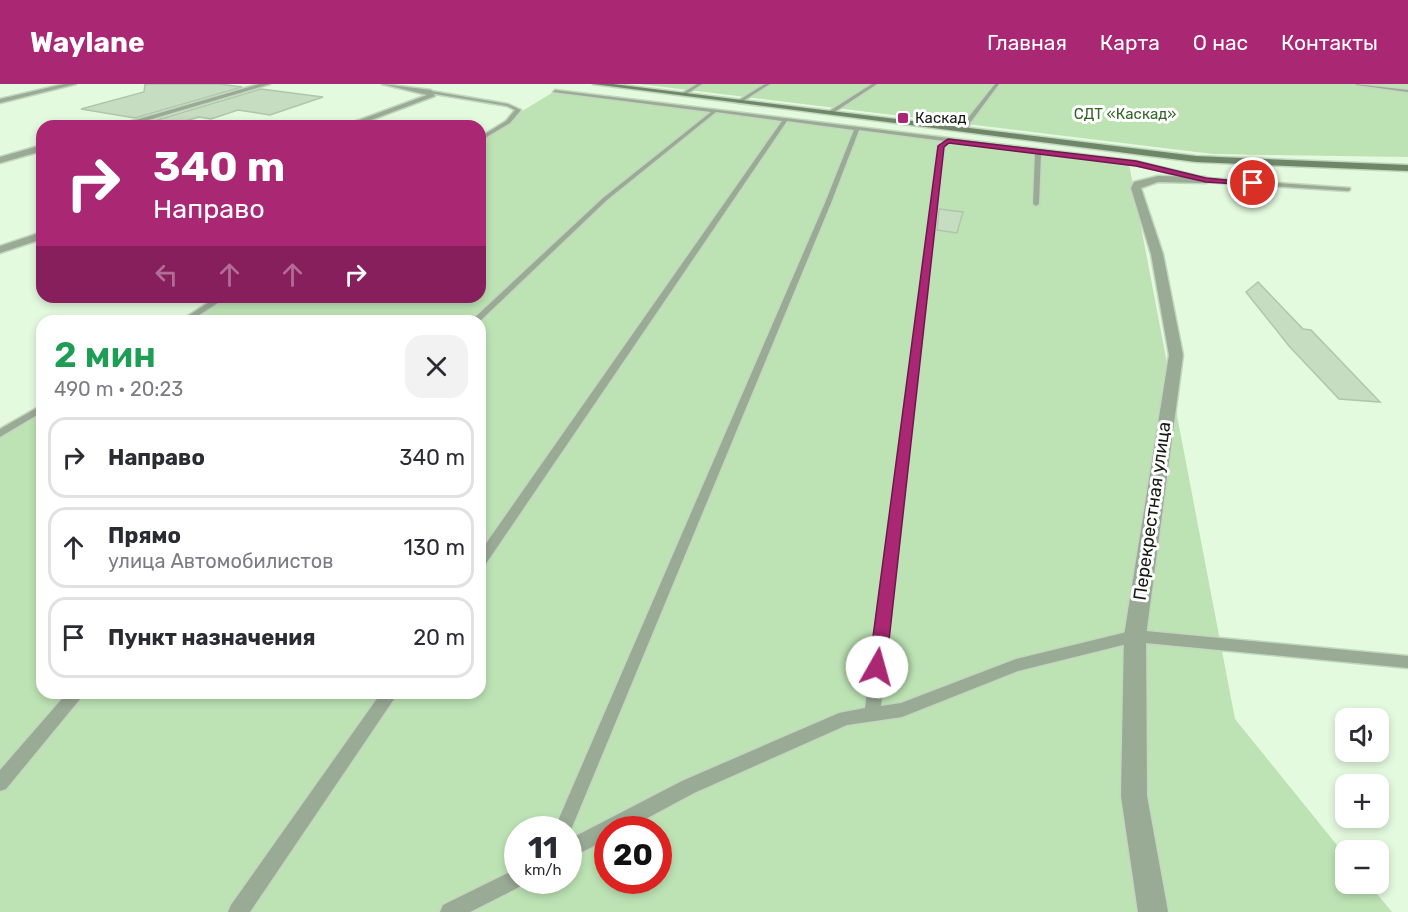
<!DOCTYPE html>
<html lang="ru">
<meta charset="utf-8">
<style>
body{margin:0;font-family:Rubik,sans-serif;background:#f2f2f3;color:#2b2b33;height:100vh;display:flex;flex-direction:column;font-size:22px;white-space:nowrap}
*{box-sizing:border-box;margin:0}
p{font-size:20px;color:#7c7c81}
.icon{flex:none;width:33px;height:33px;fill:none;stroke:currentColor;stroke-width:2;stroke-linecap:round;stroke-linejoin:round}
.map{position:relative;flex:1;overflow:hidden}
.drawer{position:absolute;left:36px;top:231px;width:450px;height:384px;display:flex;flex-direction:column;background:#fff;border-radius:18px;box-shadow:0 3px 9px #0003}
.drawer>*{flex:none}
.top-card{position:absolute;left:36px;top:36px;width:450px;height:183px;border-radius:18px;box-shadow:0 3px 9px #0003;background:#a92773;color:#fff;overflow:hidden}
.fabs{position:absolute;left:1335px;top:624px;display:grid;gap:12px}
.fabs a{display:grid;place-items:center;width:54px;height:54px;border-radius:12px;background:#fff;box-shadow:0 3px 9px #0003;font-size:30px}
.speed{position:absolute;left:504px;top:732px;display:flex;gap:12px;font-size:30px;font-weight:700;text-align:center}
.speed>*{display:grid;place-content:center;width:78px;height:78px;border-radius:50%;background:#fff;box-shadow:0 3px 9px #0003;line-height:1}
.speed small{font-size:15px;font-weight:400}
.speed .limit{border:9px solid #d22;background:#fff;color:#111}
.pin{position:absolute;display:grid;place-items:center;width:51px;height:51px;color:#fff;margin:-26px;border:3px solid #fff;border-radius:50%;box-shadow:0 2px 6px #0007}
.me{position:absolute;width:66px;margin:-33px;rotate:7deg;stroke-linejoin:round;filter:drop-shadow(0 0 4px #0008)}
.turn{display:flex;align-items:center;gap:21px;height:126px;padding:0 18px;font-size:27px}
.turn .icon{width:78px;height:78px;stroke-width:2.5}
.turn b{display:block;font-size:42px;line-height:51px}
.lanes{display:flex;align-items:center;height:57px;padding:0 18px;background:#0003;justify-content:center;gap:30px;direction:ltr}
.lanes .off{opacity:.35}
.round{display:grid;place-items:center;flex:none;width:63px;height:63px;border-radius:18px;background:#f2f2f3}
.headline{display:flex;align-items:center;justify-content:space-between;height:102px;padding:0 18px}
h1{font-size:36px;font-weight:600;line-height:45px;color:#1e9e55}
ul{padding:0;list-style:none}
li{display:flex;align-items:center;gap:18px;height:81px;margin:0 12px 9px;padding:0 6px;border:3px solid #e1e1e2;border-radius:18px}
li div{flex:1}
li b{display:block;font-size:22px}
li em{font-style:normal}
header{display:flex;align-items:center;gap:36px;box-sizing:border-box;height:84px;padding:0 30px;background:#a92773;color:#fff}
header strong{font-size:28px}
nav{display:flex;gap:33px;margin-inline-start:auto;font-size:21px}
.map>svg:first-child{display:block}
.green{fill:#bde3b4;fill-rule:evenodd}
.building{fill:#c7ddc2;stroke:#b0c6ab;stroke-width:1.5}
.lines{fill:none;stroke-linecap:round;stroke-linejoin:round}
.lane-casing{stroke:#c3d6be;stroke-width:3}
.street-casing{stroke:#c3d6be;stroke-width:3}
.secondary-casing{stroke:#c3d6be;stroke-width:3}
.lane{fill:#99aa95;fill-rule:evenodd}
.street{fill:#99aa95;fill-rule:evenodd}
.secondary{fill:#6e8769;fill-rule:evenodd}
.route{fill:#a92773;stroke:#6e194b;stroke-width:1.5}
.poi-dot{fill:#a92773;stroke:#fff;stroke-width:2}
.labels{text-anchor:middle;stroke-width:6;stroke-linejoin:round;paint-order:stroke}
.far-park-label{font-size:15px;fill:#326426;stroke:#fff}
.far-poi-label{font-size:15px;fill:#141c12;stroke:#fff;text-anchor:start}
.street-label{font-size:18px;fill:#141c12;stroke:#fff}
</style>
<header>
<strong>Waylane</strong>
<nav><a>Главная</a><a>Карта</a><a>О нас</a><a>Контакты</a></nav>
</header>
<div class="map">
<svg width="1408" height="828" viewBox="0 0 1408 828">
<rect width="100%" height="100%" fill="#e4fadf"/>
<path class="green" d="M639 0H1408V73L1213 70Z
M555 7 1129 80 1235 635 1345 771 1346 800H1369L1392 828H0V348L42 323V609H480V237H181L220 213H480V53ZM518 746H568V796H518ZM608 746H658V796H608Z"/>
<path class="building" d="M145 0H220L242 3 135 34 81 25 144 8Z
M261 5 323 13 270 31 238 26 211 35 199 33 175 40 154 37Z
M939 125 963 128 957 149 937 146Z
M1258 198 1303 245 1311 246 1380 318 1339 315 1289 262 1246 208Z"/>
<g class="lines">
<g class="lane-casing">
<path id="lane" d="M697 0H702L685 11 681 10Z
M765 0H770L740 19 736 18Z
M872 0H877L833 29 828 28Z
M995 0H999L970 39 968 47H964V39Z
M1355 0 1408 6V8L1357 1Z
M555 6 1136 77 1206 94 1350 104V106L1348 107 1206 98 1136 81 1041 69 1039 120 1036 122 1033 120 1035 68 950 58 944 63 881 622 901 619 1016 575 1135 546 1408 572V584L1135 558 1018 587 902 633 847 641 694 709 625 746H608V755L568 775V756L682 697 839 629 865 624 938 62 944 57 859 46 831 119 568 753V746H554L825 119 854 46 787 37 485 481 480 483V468L782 37 716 28 607 116 480 237H471L603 114 711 28 553 8Z
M431 7 508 20 521 26 510 39 480 57V53L506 37 515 26 507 22 429 9Z
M217 213H227L190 237H180Z
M42 321V328L0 353V345Z
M67 609H85L6 705 0 707V686Z
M381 609H398L250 828H228L231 821Z
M518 784V796H526L525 800 470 828H440L443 821Z"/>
</g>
<g class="street-casing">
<path id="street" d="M64 0H76L0 19V15Z
M259 0H270L128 42H115Z
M382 0 431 6 435 12 355 42H343L427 11Z
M42 61V67L0 79V73Z
M1158 92 1206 93 1211 96 1206 99 1158 98 1141 104 1163 170 1183 271 1146 552 1147 712 1168 828H1138L1121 712 1124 552 1169 271 1151 170 1131 104 1134 98Z
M42 148V155L0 169V162Z"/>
</g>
<g class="secondary-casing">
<path id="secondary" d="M593 0H613L1196 72 1408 81V87L1196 78Z"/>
</g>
<use href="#lane" class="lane"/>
<use href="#street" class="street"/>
<use href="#secondary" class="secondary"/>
</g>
<path class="route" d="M948 55 1136 77 1206 94 1257 99 1253 101 1206 98 1136 82 949 59 944 63 886 583 883 588H871L869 583 938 62Z"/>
<rect class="poi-dot" x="897" y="28" width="12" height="12" rx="3"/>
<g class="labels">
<g class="far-park-label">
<text x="1125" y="35">СДТ «Каскад»</text>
</g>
<g class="far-poi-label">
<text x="915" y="39">Каскад</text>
</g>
<g class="street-label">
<text transform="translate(1152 427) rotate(-82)" y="6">Перекрестная улица</text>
</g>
</g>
</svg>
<div class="fabs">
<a><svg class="icon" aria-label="sound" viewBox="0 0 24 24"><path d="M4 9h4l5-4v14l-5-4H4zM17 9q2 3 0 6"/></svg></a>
<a>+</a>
<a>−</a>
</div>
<div class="speed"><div>11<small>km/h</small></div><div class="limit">20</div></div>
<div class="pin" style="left:1253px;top:99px;background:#d93025"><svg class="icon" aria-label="arrive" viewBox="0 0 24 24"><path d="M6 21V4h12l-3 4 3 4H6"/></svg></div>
<svg class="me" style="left:877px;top:583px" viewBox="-20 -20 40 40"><circle r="19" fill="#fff"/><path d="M0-13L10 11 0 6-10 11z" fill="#a92773"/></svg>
<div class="top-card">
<div class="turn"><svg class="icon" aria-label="right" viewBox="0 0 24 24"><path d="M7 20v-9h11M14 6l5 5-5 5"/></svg><div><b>340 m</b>Направо</div></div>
<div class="lanes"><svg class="icon off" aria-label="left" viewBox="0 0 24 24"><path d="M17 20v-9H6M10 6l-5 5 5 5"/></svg><svg class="icon off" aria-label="ahead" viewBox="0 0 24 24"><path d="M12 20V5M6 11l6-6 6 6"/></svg><svg class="icon off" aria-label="ahead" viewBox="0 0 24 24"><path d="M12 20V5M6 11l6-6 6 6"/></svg><svg class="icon" aria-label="right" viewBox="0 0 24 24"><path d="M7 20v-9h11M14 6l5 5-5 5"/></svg></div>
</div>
<section class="drawer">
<div class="headline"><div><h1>2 мин</h1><p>490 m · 20:23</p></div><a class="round"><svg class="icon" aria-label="close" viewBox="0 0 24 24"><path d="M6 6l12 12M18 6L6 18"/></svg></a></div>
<ul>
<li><svg class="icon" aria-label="right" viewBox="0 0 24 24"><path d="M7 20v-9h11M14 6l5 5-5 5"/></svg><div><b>Направо</b></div><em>340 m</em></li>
<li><svg class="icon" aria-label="ahead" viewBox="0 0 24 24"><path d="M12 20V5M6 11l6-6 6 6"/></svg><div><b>Прямо</b><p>улица Автомобилистов</p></div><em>130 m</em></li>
<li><svg class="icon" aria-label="arrive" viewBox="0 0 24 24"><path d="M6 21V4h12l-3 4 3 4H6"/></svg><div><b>Пункт назначения</b></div><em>20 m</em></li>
</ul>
</section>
</div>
